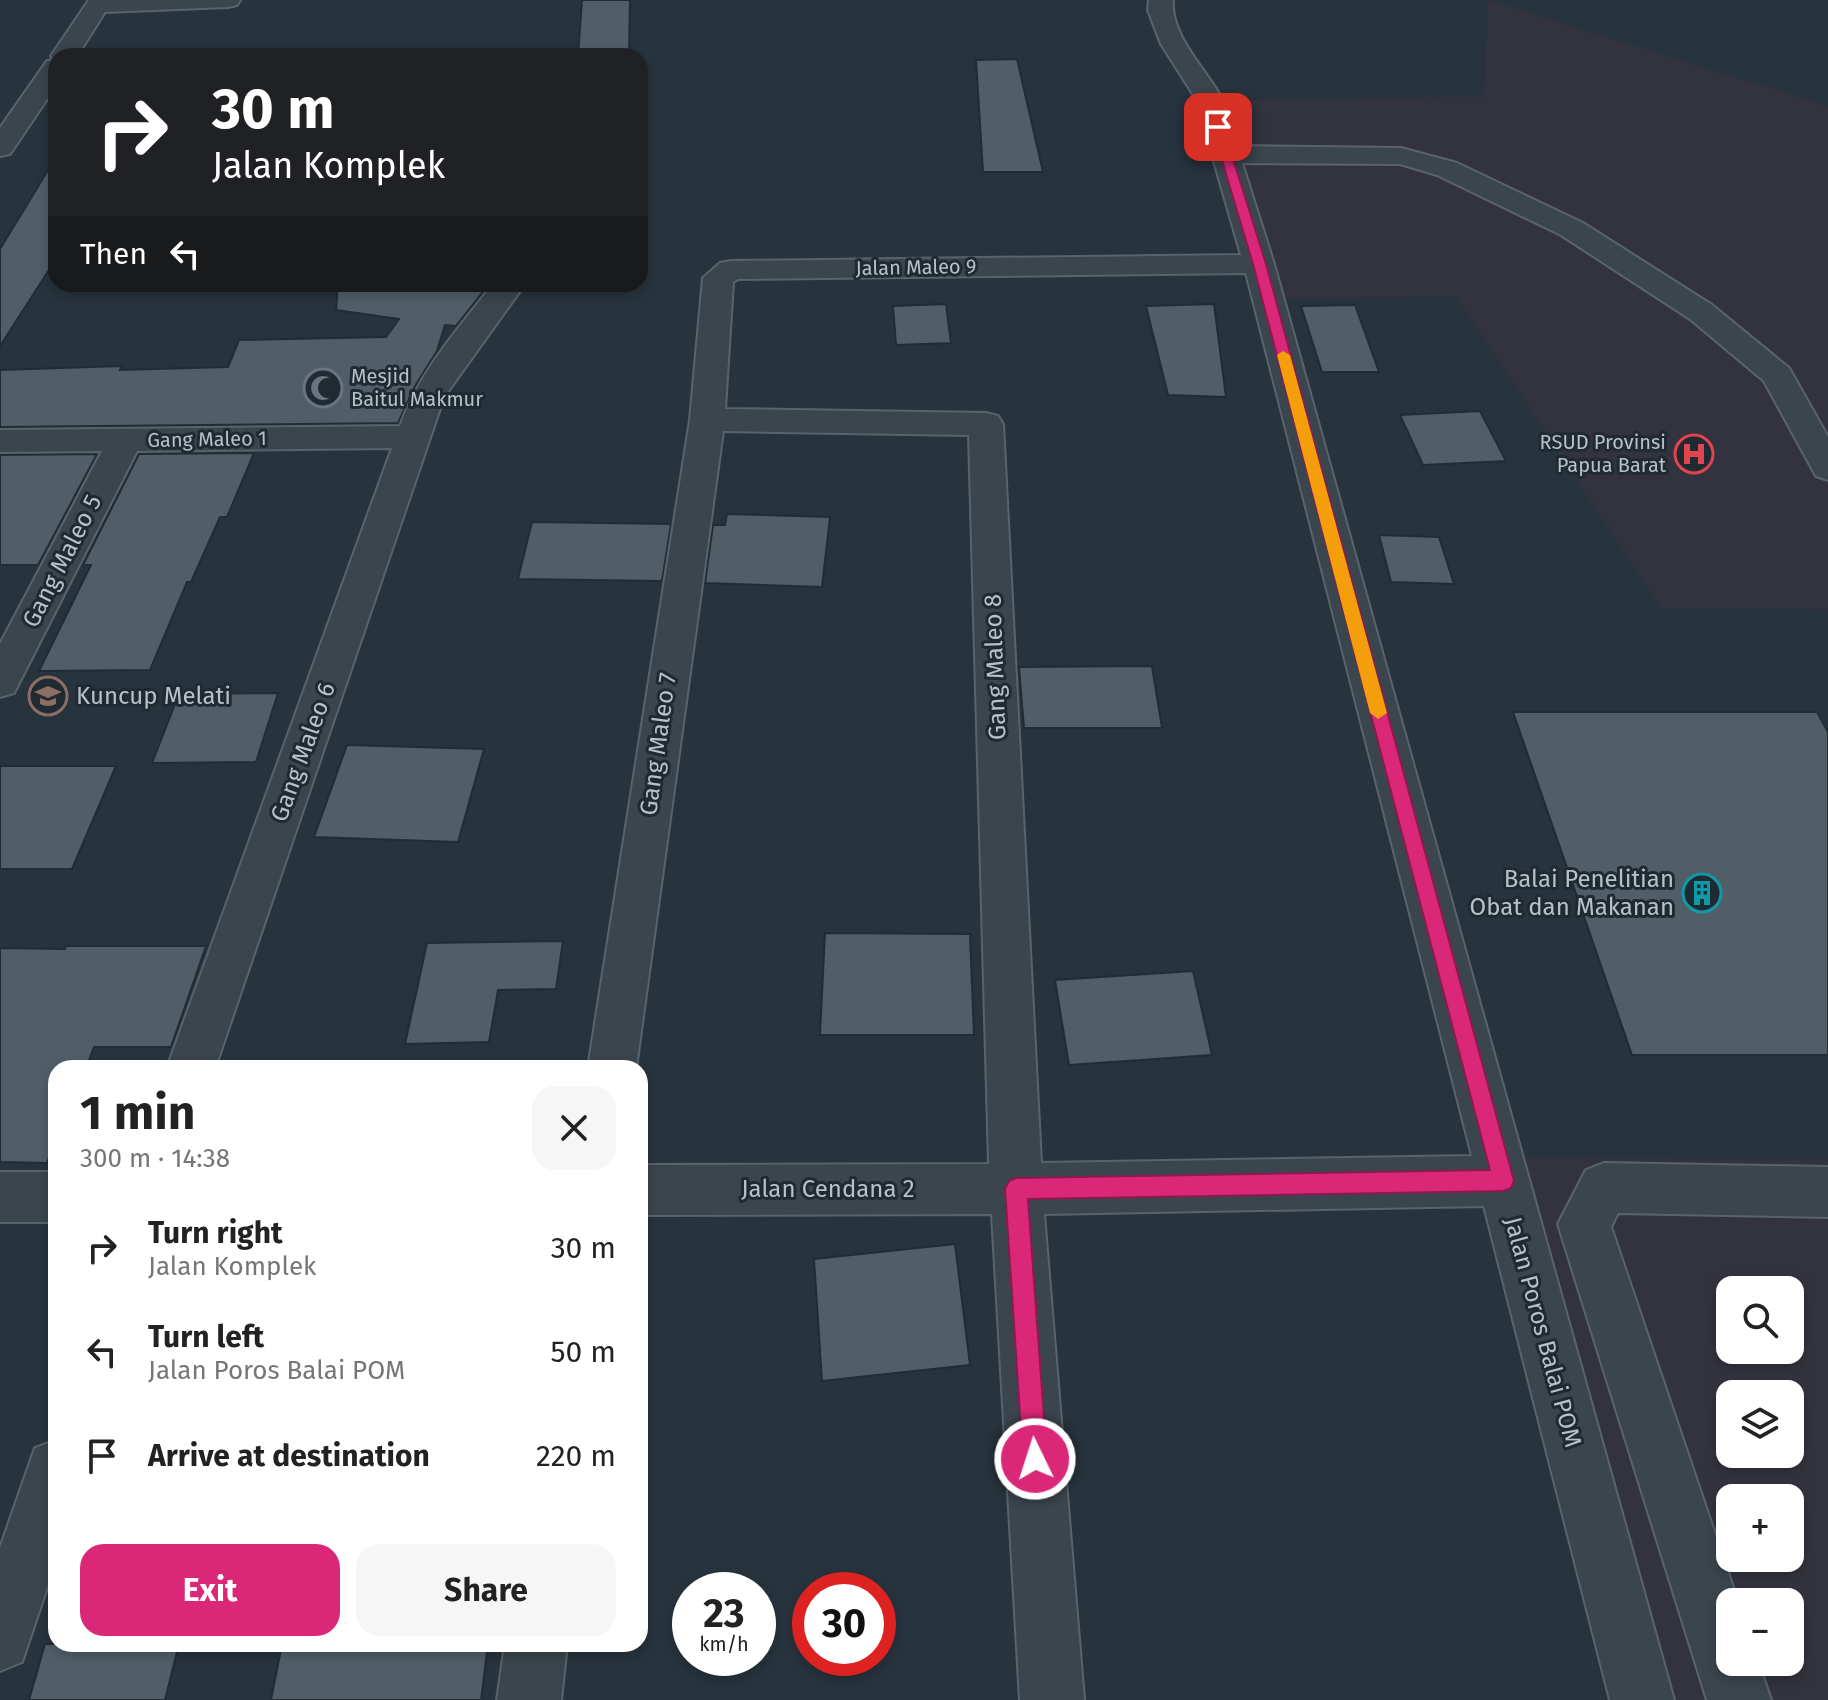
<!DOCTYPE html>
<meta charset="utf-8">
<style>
body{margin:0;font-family:"Fira Sans",sans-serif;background:#f6f6f6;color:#222;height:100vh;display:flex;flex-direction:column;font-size:30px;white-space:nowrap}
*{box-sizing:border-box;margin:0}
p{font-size:26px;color:#767676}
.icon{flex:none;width:44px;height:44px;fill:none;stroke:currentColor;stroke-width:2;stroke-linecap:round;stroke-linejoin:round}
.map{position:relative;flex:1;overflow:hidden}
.drawer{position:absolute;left:48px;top:1060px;width:600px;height:592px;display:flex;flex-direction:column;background:#fff;border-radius:24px;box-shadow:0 4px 12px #0003}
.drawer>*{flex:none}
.hud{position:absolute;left:48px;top:48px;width:600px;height:244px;border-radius:24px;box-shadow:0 4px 12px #0003;background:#202124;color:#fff;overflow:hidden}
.tools{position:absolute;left:1716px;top:1276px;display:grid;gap:16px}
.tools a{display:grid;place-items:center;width:88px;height:88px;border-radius:16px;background:#fff;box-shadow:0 4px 12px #0003;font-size:40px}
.speed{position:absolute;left:672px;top:1572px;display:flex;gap:16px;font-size:40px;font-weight:700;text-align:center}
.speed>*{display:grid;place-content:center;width:104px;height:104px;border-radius:50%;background:#fff;box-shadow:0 4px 12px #0003;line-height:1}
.speed small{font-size:20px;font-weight:400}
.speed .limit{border:12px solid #d22;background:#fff;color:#111}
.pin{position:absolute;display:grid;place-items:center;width:68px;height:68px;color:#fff;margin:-34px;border-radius:16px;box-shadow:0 4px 12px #0006}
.me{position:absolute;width:88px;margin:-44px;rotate:356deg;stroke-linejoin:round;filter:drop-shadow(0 0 6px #0008)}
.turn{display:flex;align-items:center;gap:28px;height:168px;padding:0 32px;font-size:36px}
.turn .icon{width:104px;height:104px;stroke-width:2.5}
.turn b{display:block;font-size:56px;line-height:68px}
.then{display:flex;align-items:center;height:76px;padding:0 32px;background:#0003;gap:16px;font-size:30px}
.round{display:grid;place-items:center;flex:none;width:84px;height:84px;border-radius:24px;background:#f6f6f6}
.summary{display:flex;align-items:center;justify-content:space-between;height:136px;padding:0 32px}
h1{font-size:48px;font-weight:700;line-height:60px}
.primary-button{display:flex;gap:16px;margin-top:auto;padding:16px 32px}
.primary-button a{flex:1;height:92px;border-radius:24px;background:#db2777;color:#fff;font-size:32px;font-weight:700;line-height:92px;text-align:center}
.primary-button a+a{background:#f6f6f6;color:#222}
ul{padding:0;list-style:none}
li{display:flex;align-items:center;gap:24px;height:104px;padding:0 32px}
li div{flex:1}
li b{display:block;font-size:30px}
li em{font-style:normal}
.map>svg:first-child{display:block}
.medical{fill:#33333f;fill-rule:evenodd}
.building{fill:#515e68;stroke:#222c35;stroke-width:2}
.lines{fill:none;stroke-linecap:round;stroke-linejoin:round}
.street-casing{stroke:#59636b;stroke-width:4}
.street{fill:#3b454e;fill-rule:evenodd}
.route{fill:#db2777;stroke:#8e194d;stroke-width:2}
.slow{fill:#f59e0b}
.labels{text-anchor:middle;stroke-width:6;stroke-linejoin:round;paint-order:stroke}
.far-street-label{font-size:20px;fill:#b8c0c8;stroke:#202a33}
.far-poi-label{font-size:20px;fill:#b8c0c8;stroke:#202a33;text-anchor:start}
.street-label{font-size:24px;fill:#b8c0c8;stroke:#202a33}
.poi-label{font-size:24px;fill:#b8c0c8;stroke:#202a33;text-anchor:start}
</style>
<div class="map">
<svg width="1828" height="1700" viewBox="0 0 1828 1700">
<rect width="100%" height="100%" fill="#27333d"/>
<path class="medical" d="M1488 0 1828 106V609L1661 608 1456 296 1282 299 1210 101 1484 96Z
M1510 1158 1828 1159V1700H1664ZM1730 1290H1790V1350H1730ZM1730 1394H1790V1454H1730ZM1730 1498H1790V1558H1730ZM1730 1602H1790V1662H1730Z"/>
<path class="building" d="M582 0H630L629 56H578Z
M1017 59 1043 172H983L976 60Z
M56 157V259L0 346V249Z
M338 284H489L456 326 445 325 437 351 415 386 398 423 0 427V370L122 366 120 370 228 367 239 340 386 337 399 319 336 310Z
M946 304 951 343 896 345 893 306Z
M1214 304 1226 397 1168 395 1146 306Z
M1355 305 1379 372H1322L1301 306Z
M1480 411 1506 461 1423 465 1400 415Z
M254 453 227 517H220L191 582H187L150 670 39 671 91 565H83L139 454Z
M97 454 38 565H0V455Z
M727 514 830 517 822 587 705 583 713 525H725Z
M532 522 671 524 662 581 518 579Z
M1379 535 1439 537 1454 584 1391 582Z
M1152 666 1162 728H1024L1019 667Z
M278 693 256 762 152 763 179 694Z
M1513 712H1817L1828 732V1055H1632Z
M347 745 484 749 458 842 314 837Z
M0 766H116L72 869H0Z
M825 933 970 934 974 1035H820Z
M563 941 556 989 498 990 489 1042 405 1044 427 943Z
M66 946H206L171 1047H94L86 1068H56V1141L47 1163 0 1162V948L65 949Z
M1193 971 1212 1055 1069 1065 1055 980Z
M955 1244 970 1365 822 1381 814 1259Z
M45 1644H179L165 1700H29Z
M282 1644H488L481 1700H271Z"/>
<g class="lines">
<g class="street-casing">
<path id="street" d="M89 0H240L237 5 228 7 105 12 77 56H56V86L10 154 0 156V128L47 61 54 60 51 56Z
M1149 0H1173C1170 35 1205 68 1221 97 1229 111 1232 130 1237 146L1401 148 1457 163 1583 223 1712 305 1789 368 1828 437V480L1816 476 1764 381 1690 319 1561 235 1437 175 1400 164 1242 163 1274 264 1674 1700H1610L1484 1206 1044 1214 1084 1700H1020L992 1214 640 1215V1165L989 1164 969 435 723 431 636 1068H588L690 420 703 278 720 263 731 261 1241 255 1196 99 1161 44 1148 10ZM1246 273 1472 1156 1041 1163 1003 424 998 416 986 413 725 409 733 282 738 279Z
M493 284H525L444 397 215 1068H167L392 448 137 451 14 693 0 697V644L102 451 0 452V430L400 426C419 372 458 329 493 284Z
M1604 1163 1828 1167V1217L1618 1213 1611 1227 1738 1602H1730V1662H1758L1771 1700H1707L1558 1224 1586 1170Z
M0 1172H56V1222H0Z
M56 1440V1561L22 1662 0 1671V1548L35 1448Z
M505 1644H567L561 1700H497Z"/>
</g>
<use href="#street" class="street"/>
</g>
<path class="route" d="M1218 123 1223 127 1266 264 1514 1181 1511 1188 1503 1191 1028 1199 1047 1459 1044 1468 1035 1471 1027 1468 1023 1459 1005 1189 1009 1181 1016 1178 1490 1170 1253 264 1212 127Z"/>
<path class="slow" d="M1283 351 1290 355 1387 713 1378 719 1370 713 1277 355Z"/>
<defs>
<g id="mosque-ring" transform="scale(2)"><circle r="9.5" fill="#202a33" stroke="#6b7280" stroke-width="1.5"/><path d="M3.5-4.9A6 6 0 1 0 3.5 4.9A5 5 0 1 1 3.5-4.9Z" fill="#6b7280"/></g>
<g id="hospital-ring" transform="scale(2)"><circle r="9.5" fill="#202a33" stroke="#e0444e" stroke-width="1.5"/><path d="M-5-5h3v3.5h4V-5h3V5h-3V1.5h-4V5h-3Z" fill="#e0444e"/></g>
<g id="school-ring" transform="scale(2)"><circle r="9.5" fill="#202a33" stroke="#8d6e63" stroke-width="1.5"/><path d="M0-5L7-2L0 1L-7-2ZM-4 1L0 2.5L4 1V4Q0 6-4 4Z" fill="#8d6e63"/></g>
<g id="building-ring" transform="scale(2)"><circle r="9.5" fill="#202a33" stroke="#0f9aa8" stroke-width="1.5"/><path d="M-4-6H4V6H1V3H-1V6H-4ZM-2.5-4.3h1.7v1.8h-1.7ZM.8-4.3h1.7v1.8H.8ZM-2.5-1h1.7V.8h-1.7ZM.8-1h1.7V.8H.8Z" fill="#0f9aa8"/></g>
</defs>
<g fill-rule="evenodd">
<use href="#mosque-ring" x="323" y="388"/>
<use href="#hospital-ring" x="1694" y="454"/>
<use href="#school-ring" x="48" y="696"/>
<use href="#building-ring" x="1702" y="893"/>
</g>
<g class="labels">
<g class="far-street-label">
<text transform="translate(916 267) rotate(-1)" y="7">Jalan Maleo 9</text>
<text transform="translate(207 439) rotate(-1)" y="7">Gang Maleo 1</text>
</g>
<g class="far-poi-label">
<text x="351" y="383">Mesjid<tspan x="351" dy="23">Baitul Makmur</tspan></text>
<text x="1666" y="449" text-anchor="end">RSUD Provinsi<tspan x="1666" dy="23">Papua Barat</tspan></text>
</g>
<g class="street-label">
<text transform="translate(62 561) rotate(-63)" y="8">Gang Maleo 5</text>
<text transform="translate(995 667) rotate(-92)" y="8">Gang Maleo 8</text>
<text transform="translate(658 744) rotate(-82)" y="8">Gang Maleo 7</text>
<text transform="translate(303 752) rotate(-70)" y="8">Gang Maleo 6</text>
<text x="828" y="1197">Jalan Cendana 2</text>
<text transform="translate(1543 1332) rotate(75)" y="8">Jalan Poros Balai POM</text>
</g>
<g class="poi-label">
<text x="76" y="704">Kuncup Melati</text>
<text x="1674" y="887" text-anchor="end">Balai Penelitian<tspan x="1674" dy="28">Obat dan Makanan</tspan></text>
</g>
</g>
</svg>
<div class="tools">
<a><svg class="icon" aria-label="search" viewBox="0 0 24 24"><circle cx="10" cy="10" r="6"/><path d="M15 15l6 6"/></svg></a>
<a><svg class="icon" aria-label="layers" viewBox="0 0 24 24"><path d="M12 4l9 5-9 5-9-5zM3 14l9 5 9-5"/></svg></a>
<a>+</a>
<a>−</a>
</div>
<div class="speed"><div>23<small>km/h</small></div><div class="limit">30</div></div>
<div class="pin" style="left:1218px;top:127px;background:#d93025"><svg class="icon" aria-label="arrive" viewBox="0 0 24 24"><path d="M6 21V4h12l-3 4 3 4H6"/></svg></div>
<svg class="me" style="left:1035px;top:1459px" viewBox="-20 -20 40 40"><circle r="17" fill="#db2777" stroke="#fff" stroke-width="3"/><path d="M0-11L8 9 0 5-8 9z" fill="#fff"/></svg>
<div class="hud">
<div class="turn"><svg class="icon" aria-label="right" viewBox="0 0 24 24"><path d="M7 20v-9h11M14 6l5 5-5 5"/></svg><div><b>30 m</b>Jalan Komplek</div></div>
<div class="then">Then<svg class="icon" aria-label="left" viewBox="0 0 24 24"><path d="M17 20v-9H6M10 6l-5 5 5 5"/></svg></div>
</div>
<section class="drawer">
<div class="summary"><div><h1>1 min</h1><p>300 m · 14:38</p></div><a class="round"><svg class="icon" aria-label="close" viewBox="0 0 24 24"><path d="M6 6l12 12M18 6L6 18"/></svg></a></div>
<ul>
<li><svg class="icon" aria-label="right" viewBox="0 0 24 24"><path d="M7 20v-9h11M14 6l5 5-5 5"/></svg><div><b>Turn right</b><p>Jalan Komplek</p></div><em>30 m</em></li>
<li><svg class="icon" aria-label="left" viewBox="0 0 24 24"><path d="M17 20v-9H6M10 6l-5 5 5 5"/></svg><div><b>Turn left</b><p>Jalan Poros Balai POM</p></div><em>50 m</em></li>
<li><svg class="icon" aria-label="arrive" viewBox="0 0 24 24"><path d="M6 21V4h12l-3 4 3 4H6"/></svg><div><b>Arrive at destination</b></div><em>220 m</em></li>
</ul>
<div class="primary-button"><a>Exit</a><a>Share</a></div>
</section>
</div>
